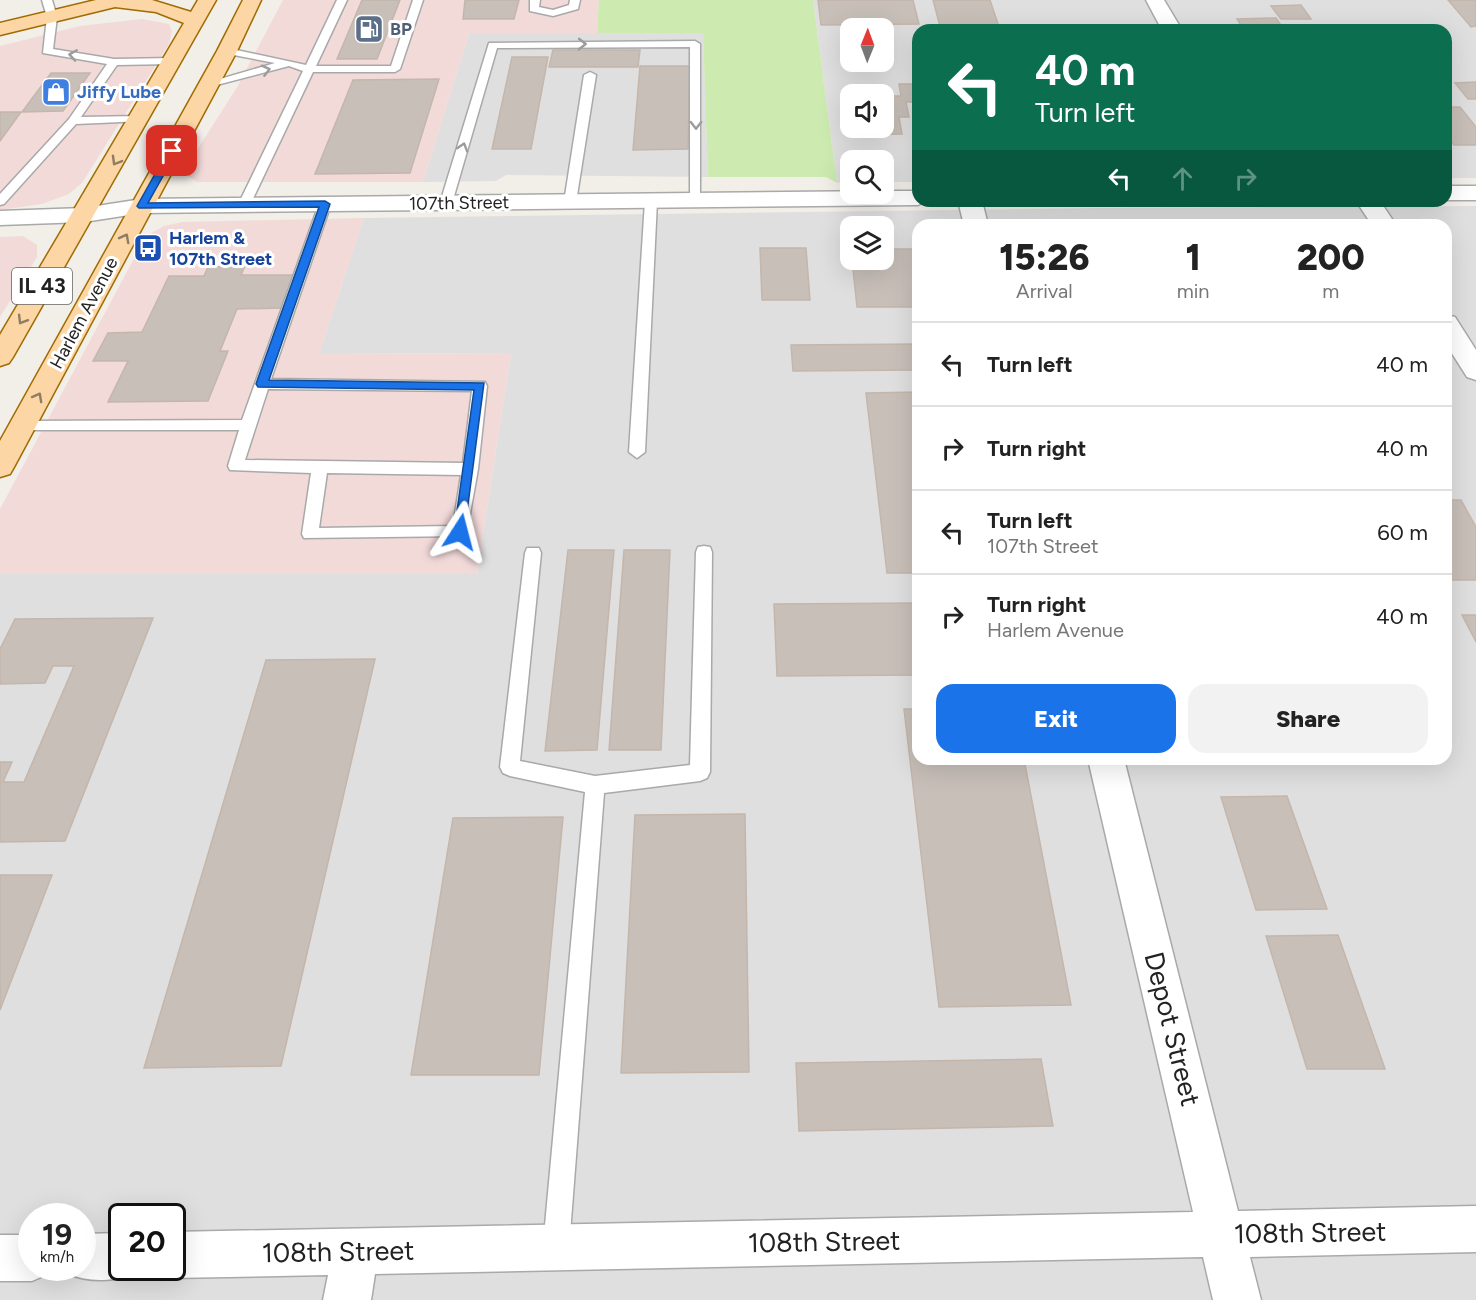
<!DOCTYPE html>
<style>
body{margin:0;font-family:Figtree,sans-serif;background:#f2f2f2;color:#222;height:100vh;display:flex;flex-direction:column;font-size:22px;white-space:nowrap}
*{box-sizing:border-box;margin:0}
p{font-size:20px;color:#767676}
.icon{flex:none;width:33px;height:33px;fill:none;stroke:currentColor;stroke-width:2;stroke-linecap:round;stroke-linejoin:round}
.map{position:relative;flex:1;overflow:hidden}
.drawer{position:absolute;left:912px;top:219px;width:540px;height:546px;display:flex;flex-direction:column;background:#fff;border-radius:18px;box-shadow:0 6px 24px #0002}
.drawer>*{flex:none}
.hud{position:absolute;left:912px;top:24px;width:540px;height:183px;border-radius:18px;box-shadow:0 6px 24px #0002;background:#0b6e4f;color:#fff;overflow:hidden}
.needle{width:39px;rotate:1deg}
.fabs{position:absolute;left:840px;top:18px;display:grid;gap:12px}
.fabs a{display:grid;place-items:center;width:54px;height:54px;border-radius:12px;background:#fff;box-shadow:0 6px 24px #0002;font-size:30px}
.speed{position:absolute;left:18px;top:1203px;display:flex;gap:12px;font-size:30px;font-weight:700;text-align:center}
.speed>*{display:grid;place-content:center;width:78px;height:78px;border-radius:50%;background:#fff;box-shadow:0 6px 24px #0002;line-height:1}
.speed small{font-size:15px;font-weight:400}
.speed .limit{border:3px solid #111;border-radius:9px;background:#fff;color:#111}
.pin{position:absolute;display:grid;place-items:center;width:51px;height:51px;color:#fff;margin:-26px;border-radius:12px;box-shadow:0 3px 9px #0006}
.me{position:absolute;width:66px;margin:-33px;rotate:9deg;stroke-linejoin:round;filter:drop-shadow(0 0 4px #0008)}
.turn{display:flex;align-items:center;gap:21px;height:126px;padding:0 24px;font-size:27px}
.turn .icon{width:78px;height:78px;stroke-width:2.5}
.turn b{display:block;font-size:42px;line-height:51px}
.lanes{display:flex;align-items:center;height:57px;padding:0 24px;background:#0003;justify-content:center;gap:30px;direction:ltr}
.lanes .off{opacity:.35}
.eta{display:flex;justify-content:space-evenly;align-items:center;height:102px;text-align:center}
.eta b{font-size:36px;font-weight:800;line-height:42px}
.action{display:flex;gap:12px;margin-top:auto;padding:12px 24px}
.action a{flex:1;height:69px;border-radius:18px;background:#1a73e8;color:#fff;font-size:24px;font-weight:800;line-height:69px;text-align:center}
.action a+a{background:#f2f2f2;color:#222}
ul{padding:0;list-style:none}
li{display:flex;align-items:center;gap:18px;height:84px;padding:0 24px;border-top:2px solid #e0e0e0}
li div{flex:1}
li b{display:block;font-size:22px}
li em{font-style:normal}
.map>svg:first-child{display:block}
.residential{fill:#e0dfdf;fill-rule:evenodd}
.commercial{fill:#f2dad9}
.grass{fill:#cdebb0}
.building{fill:#c7bfb8;stroke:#c4b6ab;stroke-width:1.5}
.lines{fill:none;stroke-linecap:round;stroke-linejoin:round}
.service-casing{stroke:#a9a9a9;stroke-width:3}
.minor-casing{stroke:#a9a9a9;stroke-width:3}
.primary-casing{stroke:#a06b00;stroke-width:3}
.service{fill:#fff;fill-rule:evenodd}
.minor{fill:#fff;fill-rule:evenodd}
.primary{fill:#fcd6a4;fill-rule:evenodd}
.oneway{stroke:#9c9c9c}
.oneway2{stroke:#8f7c63}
.route{fill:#1a73e8;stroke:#114b97;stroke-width:1.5}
.labels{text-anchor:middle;stroke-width:6;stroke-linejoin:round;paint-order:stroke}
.far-service-label{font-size:18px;font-weight:bold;fill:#4e5e75;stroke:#fff;text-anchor:start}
.far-shop-label{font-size:18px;font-weight:bold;fill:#366cbe;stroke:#fff;text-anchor:start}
.far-street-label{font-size:18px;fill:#222;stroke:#fff}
.far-transit-label{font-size:18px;font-weight:bold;fill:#164399;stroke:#fff;text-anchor:start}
.shield{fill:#fff;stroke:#646464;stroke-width:1.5}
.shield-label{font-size:21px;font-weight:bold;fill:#222}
.near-street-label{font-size:27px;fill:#222;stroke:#fff}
</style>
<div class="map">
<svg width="1476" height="1300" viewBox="0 0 1476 1300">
<rect width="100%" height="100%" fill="#f2efe9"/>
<path class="residential" d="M813 0H1476V178H1446V30H918V182H884V160H850V182L837 183ZM850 28H884V62H850ZM850 94H884V128H850Z
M703 32 708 177 506 175 496 181 423 182 469 33Z
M1476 206V1300H0V574H477L511 353 319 354 364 218 1101 208ZM918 225H1446V759H918ZM850 226H884V260H850ZM32 1216H82V1268H32ZM122 1216H172V1268H122Z"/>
<path class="commercial" d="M283 0H599L597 33H469L423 182H197L188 176 186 167 236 89Z
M142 19 169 24 172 31 169 44 82 183 69 194 42 204 0 210V46L80 26Z
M364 218 319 354 511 353 477 574H0V509L146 236 164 226 182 222Z
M23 236 37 245V257L0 317V237Z"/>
<path class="grass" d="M599 0H813L837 183 826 177H708L703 33H597Z"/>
<path class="building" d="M362 0H400L377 59H337Z
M465 0H519L514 19H463Z
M818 0H913L919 24 821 25Z
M933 0H990L1000 30H941Z
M1448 0H1476V26L1471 27Z
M1301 5 1311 19H1281L1271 6Z
M1276 18 1284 30H1244L1237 19Z
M553 50H640L638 67H549Z
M512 57H548L531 149H492Z
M640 66H690L688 149 633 150Z
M51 73H90L63 111 22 112Z
M439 79 410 173 315 174 353 80Z
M1476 82V99H1468L1455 83Z
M899 84H918V102H906L909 117H899L902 134 848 135 844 109H850V128H884V96H901Z
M1446 107H1460L1476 127V145H1454L1446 135Z
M0 112H21L0 141Z
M760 248H806L810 300H762Z
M884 249H918V307H857L852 260H884Z
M245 266 241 275H296L283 308 237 309 220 351H228L208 401 108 402 128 361H93L108 333 142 332 169 276H204L208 267Z
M918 344V370L793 371 791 345Z
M918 392V573H887L866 393Z
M1446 500H1461L1476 527V580H1446Z
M568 550H614L597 750 545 751Z
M624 550H670L661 750H609Z
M918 603V675L777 676 774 604Z
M1462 615H1476V642Z
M153 618 65 841 0 842V762H12L3 782H24L74 666H53L45 683 0 684V649L15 619Z
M375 659 281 1066 144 1068 266 660Z
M904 709H918V759H1024L1071 1005 939 1007Z
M1287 796 1327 909 1256 910 1221 797Z
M745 814 749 1072 621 1073 635 815Z
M563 817 539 1075H411L453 818Z
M0 875H52L0 1010Z
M1338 935 1385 1069H1307L1266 936Z
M1041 1059 1053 1126 799 1131 796 1063Z"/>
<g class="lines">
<g class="service-casing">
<path id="service" d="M42 0H52L57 17 53 49 114 59 173 58 178 61 173 64 117 65 81 117 140 116 144 117V121L76 124 4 204 0 205V194L69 119 107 64 43 53 47 17Z
M337 0H347L316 66H391L413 0H423L400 69 395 72H313L250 205 248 208H240L238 205 303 71 289 66 209 87 203 84 275 63 223 53V49L227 48 306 65Z
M530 0H540L539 7 553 10 569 5 570 0H580L578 9 553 16 530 11Z
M695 41 700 44V204L696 205 690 201V47L497 48 452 203 446 207 440 203 489 43Z
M590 72 596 75 576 202 570 206 564 202 584 75Z
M651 197 657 201 645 452 637 458 629 452 645 201Z
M325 200 331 204 271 379 485 382 487 386 478 469 466 536 304 538 302 534 311 473 230 470 228 466 239 430H18L15 426 18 422 23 421 242 420 319 204ZM268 389 472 391 463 463 245 460ZM327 473 461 475 453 526 319 528Z
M704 546 710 547 712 552 710 772 707 778 700 781 604 793 569 1247 565 1256 556 1260 547 1256 543 1247 585 792 510 776 503 773 500 767 525 553 527 548H539L541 553 520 761 595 776 690 765 696 552 698 547Z"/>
</g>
<g class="minor-casing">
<path id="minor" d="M1146 0H1164L1182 30H1162Z
M1446 186H1476V200H1446Z
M884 191H918V201H927L918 205 142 213 84 222 0 225V211L84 208 142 199Z
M958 201H982L988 225H964Z
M1356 201H1380L1396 225H1372Z
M1446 315 1455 317 1476 350V380L1467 377 1446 344Z
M1088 759H1124L1238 1211 1476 1206V1252L1250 1257 1261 1300H1213L1203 1257 375 1274 371 1300H323L328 1275 172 1278 156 1271 154 1268H172V1232L1193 1212Z
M122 1233V1268H140L138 1272C115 1282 89 1283 66 1273L63 1268H82V1234Z
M0 1235H32V1268H51L48 1274 32 1281H0Z"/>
</g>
<g class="primary-casing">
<path id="primary" d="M96 0H152L191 12 198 0H216L13 357 9 363 0 366V335L184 23 156 12 115 7 0 35V23Z
M243 0H261L237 51 14 467 10 474 0 477V441L217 51Z"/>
</g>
<use href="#service" class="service"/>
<use href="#minor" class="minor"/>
<use href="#primary" class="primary"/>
</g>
<defs><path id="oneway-chevron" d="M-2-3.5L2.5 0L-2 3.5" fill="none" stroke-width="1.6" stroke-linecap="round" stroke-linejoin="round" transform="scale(1.5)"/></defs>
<g class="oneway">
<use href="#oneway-chevron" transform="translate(582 44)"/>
<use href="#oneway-chevron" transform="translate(73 55) rotate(-171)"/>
<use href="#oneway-chevron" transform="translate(266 70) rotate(-14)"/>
<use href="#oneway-chevron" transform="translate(696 125) rotate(90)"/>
<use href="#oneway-chevron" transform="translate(463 147) rotate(-73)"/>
</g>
<g class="oneway2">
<use href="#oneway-chevron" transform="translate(116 161) rotate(120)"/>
<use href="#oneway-chevron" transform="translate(125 238) rotate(-62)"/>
<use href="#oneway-chevron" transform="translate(22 320) rotate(121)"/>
<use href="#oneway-chevron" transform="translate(38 397) rotate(-61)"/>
</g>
<path class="route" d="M172 148 177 151 148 203 325 201 330 204 269 380 484 383 464 535H455L454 532 474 390 258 387 256 384 319 207 139 208 137 206 168 151Z"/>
<defs>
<g id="fuel-square" transform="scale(1.5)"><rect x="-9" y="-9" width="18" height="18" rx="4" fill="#5c6f8a" stroke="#fff"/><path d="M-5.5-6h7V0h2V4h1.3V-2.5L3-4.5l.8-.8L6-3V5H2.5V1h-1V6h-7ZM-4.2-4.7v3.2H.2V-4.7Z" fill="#fff"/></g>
<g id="shop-square" transform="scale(1.5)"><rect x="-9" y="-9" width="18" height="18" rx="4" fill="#3f7fe0" stroke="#fff"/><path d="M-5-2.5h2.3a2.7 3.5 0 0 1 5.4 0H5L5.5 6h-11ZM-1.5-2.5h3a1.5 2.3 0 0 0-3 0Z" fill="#fff"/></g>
<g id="bus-square" transform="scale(1.5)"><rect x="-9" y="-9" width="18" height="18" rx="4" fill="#1a4fb4" stroke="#fff"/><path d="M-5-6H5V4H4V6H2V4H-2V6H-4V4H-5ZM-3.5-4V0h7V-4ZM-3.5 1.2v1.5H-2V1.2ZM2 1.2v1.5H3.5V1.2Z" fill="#fff"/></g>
</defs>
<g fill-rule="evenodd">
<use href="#fuel-square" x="369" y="29"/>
<use href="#shop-square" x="56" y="92"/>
<use href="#bus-square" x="148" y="248"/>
</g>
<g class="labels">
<g class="far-service-label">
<text x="390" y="35">BP</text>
</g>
<g class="far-shop-label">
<text x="77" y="98">Jiffy Lube</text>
</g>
<g class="far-street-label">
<text transform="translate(459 203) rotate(-1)" y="6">107th Street</text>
<text transform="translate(84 313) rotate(-62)" y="6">Harlem Avenue</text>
</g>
<g class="far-transit-label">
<text x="169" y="244">Harlem &amp;<tspan x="169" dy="21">107th Street</tspan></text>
</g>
<rect class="shield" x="12" y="268" width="60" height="36" rx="4.5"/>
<g class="shield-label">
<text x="42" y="293">IL 43</text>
</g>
<g class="near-street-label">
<text transform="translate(1172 1029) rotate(76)" y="9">Depot Street</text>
<text transform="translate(1310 1233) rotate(-1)" y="9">108th Street</text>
<text transform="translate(824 1242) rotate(-1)" y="9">108th Street</text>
<text transform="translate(338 1252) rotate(-1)" y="9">108th Street</text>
</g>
</g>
</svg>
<div class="fabs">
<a><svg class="needle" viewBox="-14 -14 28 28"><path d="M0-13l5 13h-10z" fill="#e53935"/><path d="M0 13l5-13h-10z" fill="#767676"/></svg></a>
<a><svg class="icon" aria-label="sound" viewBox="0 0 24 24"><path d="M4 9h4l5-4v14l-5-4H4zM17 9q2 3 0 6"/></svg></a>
<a><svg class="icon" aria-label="search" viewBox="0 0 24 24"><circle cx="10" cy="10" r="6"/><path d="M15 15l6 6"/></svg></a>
<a><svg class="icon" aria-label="layers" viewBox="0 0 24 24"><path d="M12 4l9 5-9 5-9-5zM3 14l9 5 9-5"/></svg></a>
</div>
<div class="speed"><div>19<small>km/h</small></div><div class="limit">20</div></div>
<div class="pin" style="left:172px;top:151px;background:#d93025"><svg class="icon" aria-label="arrive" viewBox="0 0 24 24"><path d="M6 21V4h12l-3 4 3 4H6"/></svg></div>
<svg class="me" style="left:460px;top:532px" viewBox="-20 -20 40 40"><path d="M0-17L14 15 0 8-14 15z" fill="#1a73e8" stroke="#fff" stroke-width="4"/></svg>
<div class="hud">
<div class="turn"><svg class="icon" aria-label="left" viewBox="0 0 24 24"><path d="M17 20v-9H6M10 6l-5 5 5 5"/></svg><div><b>40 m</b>Turn left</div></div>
<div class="lanes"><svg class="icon" aria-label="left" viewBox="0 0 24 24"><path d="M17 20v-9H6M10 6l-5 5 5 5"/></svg><svg class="icon off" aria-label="ahead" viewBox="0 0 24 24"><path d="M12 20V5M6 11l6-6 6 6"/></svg><svg class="icon off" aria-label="right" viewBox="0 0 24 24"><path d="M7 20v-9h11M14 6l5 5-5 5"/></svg></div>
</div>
<section class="drawer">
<div class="eta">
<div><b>15:26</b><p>Arrival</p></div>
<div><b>1</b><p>min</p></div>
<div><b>200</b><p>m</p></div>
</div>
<ul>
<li><svg class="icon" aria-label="left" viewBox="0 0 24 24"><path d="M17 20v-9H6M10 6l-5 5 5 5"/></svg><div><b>Turn left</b></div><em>40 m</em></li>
<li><svg class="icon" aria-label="right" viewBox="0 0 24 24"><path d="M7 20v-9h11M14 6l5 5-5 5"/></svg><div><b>Turn right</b></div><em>40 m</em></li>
<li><svg class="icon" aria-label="left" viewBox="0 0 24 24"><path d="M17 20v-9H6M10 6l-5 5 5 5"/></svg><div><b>Turn left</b><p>107th Street</p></div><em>60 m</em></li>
<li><svg class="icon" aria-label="right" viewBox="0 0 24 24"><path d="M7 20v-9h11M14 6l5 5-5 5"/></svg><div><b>Turn right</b><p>Harlem Avenue</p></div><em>40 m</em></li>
</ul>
<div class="action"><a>Exit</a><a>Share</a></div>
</section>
</div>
